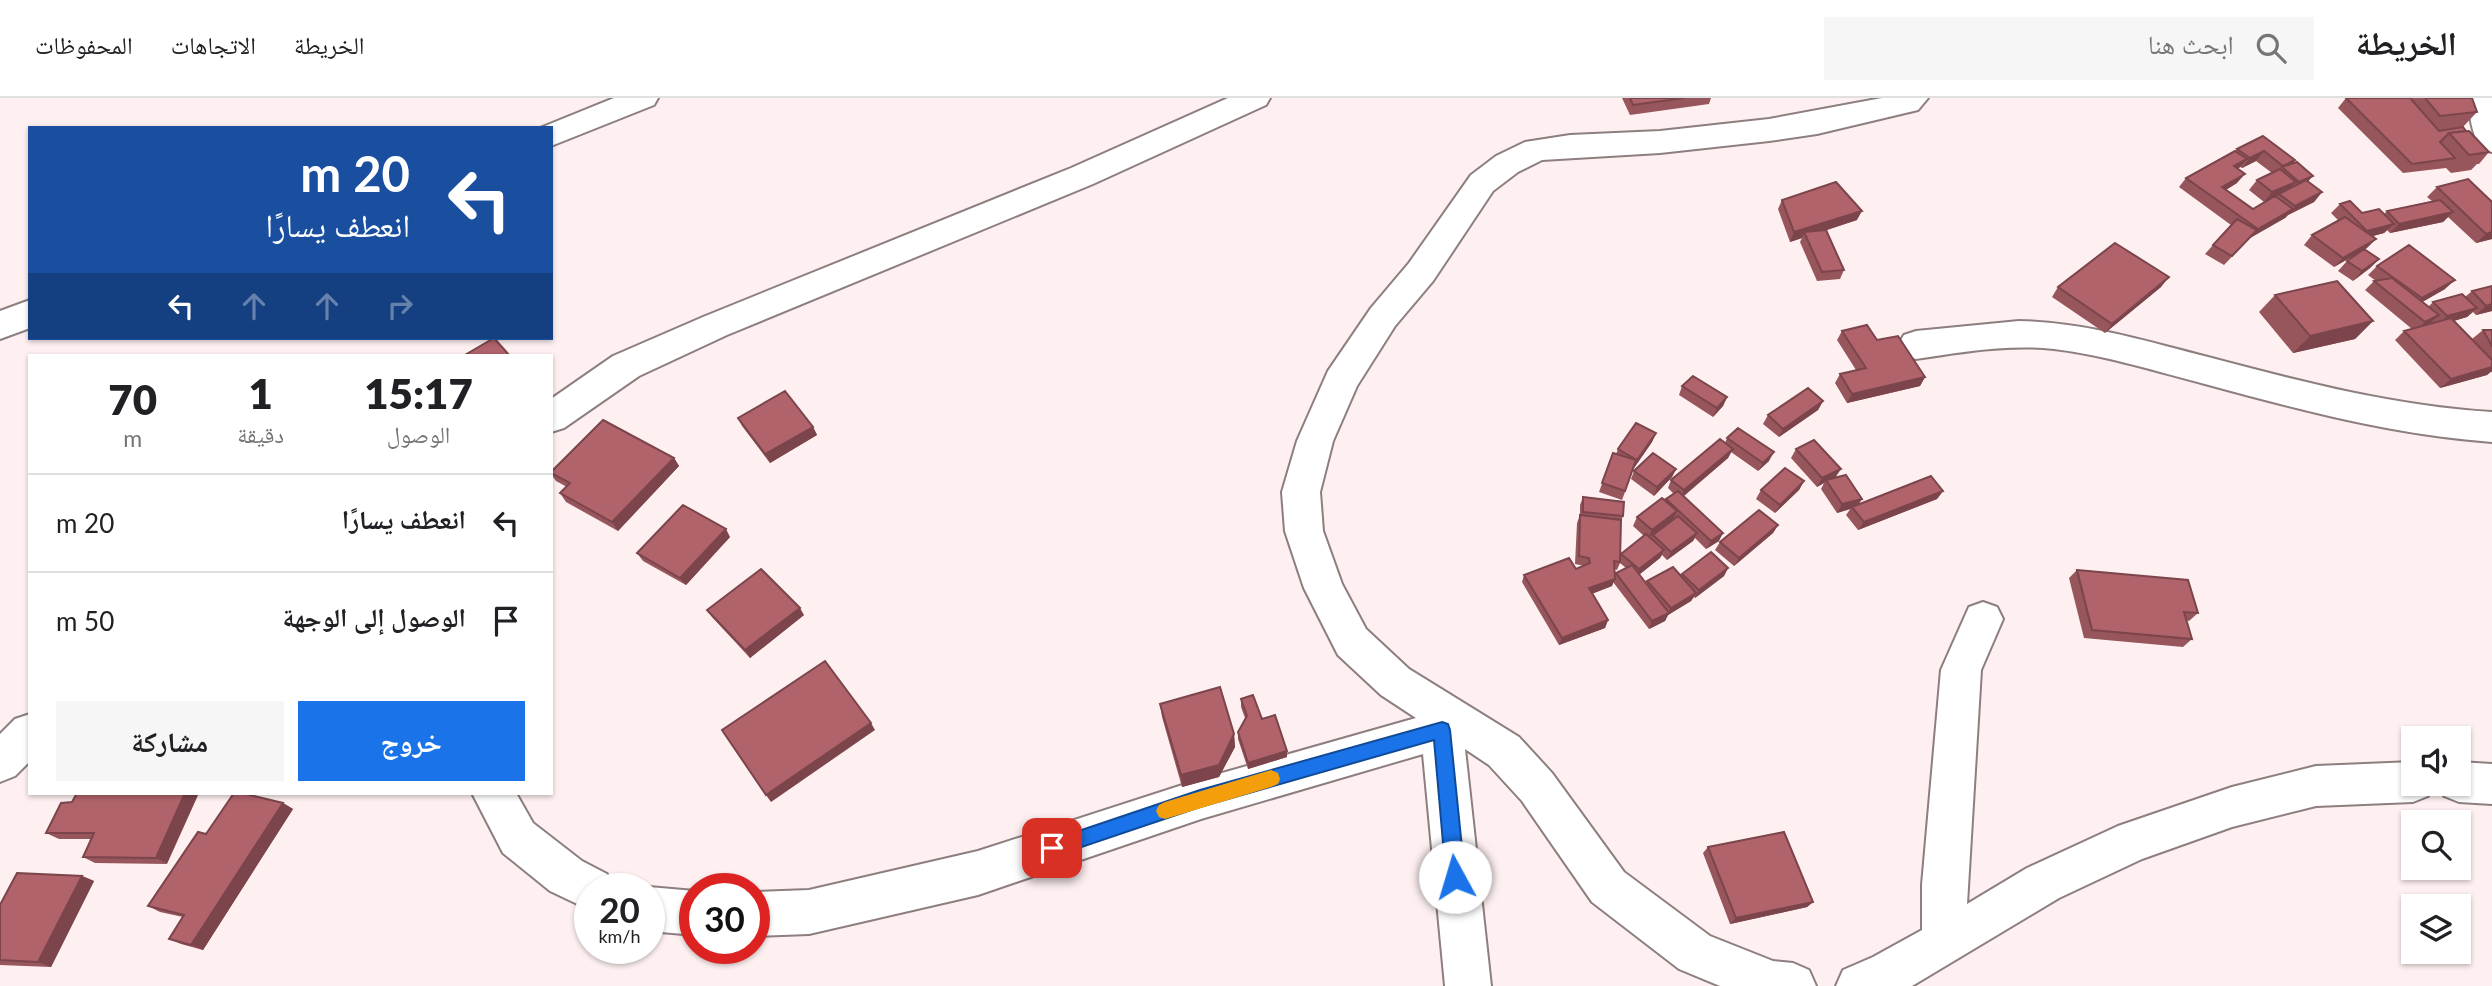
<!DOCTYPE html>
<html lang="ar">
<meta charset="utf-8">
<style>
body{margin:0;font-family:Lato,"Noto Naskh Arabic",sans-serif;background:#f6f6f6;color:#202124;direction:rtl;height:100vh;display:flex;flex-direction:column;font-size:26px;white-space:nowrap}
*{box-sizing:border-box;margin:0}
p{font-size:23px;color:#757577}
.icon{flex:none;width:38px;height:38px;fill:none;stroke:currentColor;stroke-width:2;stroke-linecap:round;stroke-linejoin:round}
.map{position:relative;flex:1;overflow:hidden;direction:ltr}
.details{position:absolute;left:28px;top:256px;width:525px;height:441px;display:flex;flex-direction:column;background:#fff;border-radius:0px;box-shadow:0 2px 5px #0004;direction:rtl}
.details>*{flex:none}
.top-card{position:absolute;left:28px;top:28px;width:525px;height:214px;border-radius:0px;box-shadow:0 2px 5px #0004;direction:rtl;background:#1a4fa0;color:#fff;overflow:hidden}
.tools{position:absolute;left:2401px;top:628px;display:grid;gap:14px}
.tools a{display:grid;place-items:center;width:70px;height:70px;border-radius:0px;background:#fff;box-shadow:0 2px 5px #0004;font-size:35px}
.speed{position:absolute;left:574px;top:775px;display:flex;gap:14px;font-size:35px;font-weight:700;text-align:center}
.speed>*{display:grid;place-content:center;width:91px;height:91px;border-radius:50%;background:#fff;box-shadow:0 2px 5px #0004;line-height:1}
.speed small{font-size:18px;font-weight:400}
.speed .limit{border:10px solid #d22;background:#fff;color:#111}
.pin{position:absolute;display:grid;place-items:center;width:60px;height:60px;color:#fff;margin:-30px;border-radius:14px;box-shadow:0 4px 10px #0006}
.me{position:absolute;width:77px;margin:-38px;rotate:354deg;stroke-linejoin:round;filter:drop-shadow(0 0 5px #0008)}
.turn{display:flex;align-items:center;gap:24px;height:147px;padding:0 28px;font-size:32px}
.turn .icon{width:91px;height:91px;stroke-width:2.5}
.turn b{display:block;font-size:49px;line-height:60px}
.lanes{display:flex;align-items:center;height:66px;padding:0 28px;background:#0003;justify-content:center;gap:35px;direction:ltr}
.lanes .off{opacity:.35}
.eta{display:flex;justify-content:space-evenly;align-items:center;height:119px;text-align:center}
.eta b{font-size:42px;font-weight:800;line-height:49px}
.button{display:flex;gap:14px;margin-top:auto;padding:14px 28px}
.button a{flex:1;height:80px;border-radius:0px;background:#1a73e8;color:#fff;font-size:28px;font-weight:800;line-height:80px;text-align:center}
.button a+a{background:#f6f6f6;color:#202124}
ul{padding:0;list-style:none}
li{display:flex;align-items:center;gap:21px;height:98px;padding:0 28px;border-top:2px solid #e0e0e0}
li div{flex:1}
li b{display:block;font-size:26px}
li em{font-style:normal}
header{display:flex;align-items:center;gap:42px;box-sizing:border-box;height:98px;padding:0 35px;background:#fff;border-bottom:2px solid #e0e0e0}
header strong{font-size:33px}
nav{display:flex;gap:38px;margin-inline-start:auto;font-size:24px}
.search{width:490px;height:63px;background:#f6f6f6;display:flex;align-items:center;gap:18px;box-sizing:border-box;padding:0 24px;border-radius:0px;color:#757577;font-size:26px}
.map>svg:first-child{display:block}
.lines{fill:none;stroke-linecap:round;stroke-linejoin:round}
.minor-casing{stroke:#8d7e7f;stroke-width:4}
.minor{fill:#fff;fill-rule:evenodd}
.wall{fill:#97555c;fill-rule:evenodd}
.shaded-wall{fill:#7b454b}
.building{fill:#b0636b;stroke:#7b454b;stroke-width:2}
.route{fill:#1a73e8;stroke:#114b97;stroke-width:2}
.slow{fill:#f59e0b}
</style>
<header>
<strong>الخريطة</strong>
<div class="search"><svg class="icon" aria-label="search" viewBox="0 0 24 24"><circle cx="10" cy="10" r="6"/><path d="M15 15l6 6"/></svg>ابحث هنا</div>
<nav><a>الخريطة</a><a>الاتجاهات</a><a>المحفوظات</a></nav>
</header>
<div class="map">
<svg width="2492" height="888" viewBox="0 0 2492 888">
<rect width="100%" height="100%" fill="#fef0f1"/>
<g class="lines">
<g class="minor-casing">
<path id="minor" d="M614 0H658L654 7 551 48V30H540Z
M1228 0H1270L1266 7 1093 86 727 237 639 278 564 330 551 334V301L613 258 703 219 1071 70Z
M1882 0H1928L1918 12 1817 36 1769 43 1660 55 1542 62 1518 74 1493 93 1433 183 1395 228 1357 288 1333 343 1320 394 1323 433 1342 486 1366 531 1409 571 1519 639 1552 675 1624 774 1710 838 1773 863 1793 865 1809 872 1816 888H1720L1679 871 1592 804 1522 703 1489 667 1465 651 1491 888H1445L1423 656 1201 721 978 797 809 836 754 838V794L809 792 978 753 1201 681 1416 620 1381 597 1338 557 1304 490 1285 433 1282 394 1297 343 1328 273 1371 210 1409 165 1471 77 1496 58 1525 44 1570 37 1660 33 1769 21Z
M2468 0H2492V54L2481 51C2471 34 2470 18 2468 0Z
M30 202V230L0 241V213Z
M2019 223C2084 224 2146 243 2208 259 2302 284 2395 308 2492 314V344C2393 337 2300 312 2205 286 2155 273 2105 257 2054 251 2008 246 1961 254 1916 261L1904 257 1898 247 1904 237 1916 233Z
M1983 504 1997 509 2003 521 1981 572 1967 806 2027 770 2118 728 2232 689 2316 668 2413 664V686H2433L2428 698 2413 704 2316 708 2232 729 2142 761 2059 800 1912 888H1836L1843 872 1873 859 1922 832V787L1941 572 1969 509Z
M30 616V663L15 678 0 684V636L15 621Z
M2459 664 2492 666V706L2459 704 2444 698 2439 686H2459Z
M472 695H516L533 725 582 763 607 776 613 791H590V812L550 793 503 755Z
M649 789 695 793V837L649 833V791H644Z"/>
</g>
<use href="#minor" class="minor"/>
</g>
<path class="wall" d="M1622 0H1711L1709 6 1630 17Z
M2346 0H2472L2477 14 2462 30 2489 54 2479 66H2477L2471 72 2451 75 2446 70 2403 75 2338 10Z
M2263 38 2295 62 2291 66 2308 84 2322 94 2314 104 2288 117 2285 120 2250 140 2224 167 2205 156 2231 127 2179 89 2186 80 2235 53 2237 51ZM2256 63 2272 75 2257 82 2249 92 2264 104 2272 100 2253 111 2226 92 2237 85 2238 71 2240 69 2242 70Z
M2437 89 2492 104V141L2476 145 2448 119 2443 124 2390 135 2387 132 2384 135 2373 138 2376 141 2365 151 2379 161 2370 170 2353 183 2338 173 2347 163 2360 154 2334 169 2304 147 2312 137 2338 122 2331 115 2340 106 2362 115 2384 116 2387 113 2432 103 2427 99Z
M1782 102 1857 122 1826 132 1844 172 1840 181 1817 183 1800 144 1802 140 1790 144 1778 111Z
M2377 168 2445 191 2422 204 2428 209 2433 204 2465 199 2472 193 2492 188V213L2476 217 2473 214 2467 219 2453 223 2474 244 2472 241 2483 232H2492V275L2491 273 2487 277 2440 290 2395 242 2404 233 2412 231 2365 192 2374 183H2376L2368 177Z
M2058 189H2161L2105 235 2052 199Z
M2275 197 2373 223 2355 241 2293 255 2259 214Z
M1842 233 1877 242 1925 279 1920 288 1847 305 1835 285 1840 276 1856 272 1837 242Z
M1682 288 1727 299 1723 308 1713 319 1679 297Z
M1823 303 1818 312 1779 339 1763 326 1768 317Z
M738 320 813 329 817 337 770 365 742 328Z
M1656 335 1652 344 1634 370 1622 402 1599 394 1613 355 1616 356 1618 351Z
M1727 340 1769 363 1758 373 1731 354 1728 360 1684 398 1719 443 1706 451 1695 440 1693 443 1667 462 1662 457 1660 460 1639 477 1646 486 1647 483 1681 478 1682 476 1728 470 1724 478 1695 500 1694 499 1691 503 1668 517 1665 523 1649 531 1613 484 1612 488 1592 496 1608 522 1605 530 1559 547 1522 484 1524 477 1576 471 1585 468 1575 466 1577 425 1580 417V407L1583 399 1623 418 1621 424 1620 458 1621 456 1644 438 1633 428 1637 419 1665 404 1666 401 1674 396 1668 390 1671 382 1725 345ZM1620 465 1626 470 1616 475 1615 477V471L1617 472Z
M1796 351 1835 380 1858 406 1943 393 1937 401 1858 432 1846 417 1851 410 1837 415 1821 391 1824 385 1817 389 1791 360Z
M674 360 679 368 618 433 566 404 560 395 567 389 556 383 551 376V374Z
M1676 371 1672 379 1654 398 1631 381 1634 373Z
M1804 383 1799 392 1775 415 1756 401 1761 392Z
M1778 427 1773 435 1734 468 1715 452 1720 444Z
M730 439 686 487 643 463 637 455Z
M2077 472 2198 515 2189 523 2186 522 2192 541 2183 549 2084 540 2069 480Z
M707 512 804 517 750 560 712 519Z
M1241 601 1262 621 1287 659 1248 671 1238 641V634L1245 620 1241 609Z
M1160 606 1234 636 1235 649 1219 679 1182 689 1162 619Z
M72 704 167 766 95 765 83 759 91 741H59L46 735Z
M283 705 293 711 203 852 181 846 169 841 183 819 160 814 148 808 206 736Z
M1708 749 1813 804 1807 809 1730 826 1703 755Z
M82 778 94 783 51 869 0 867V807Z"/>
<path class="shaded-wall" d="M2264 53 2256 63 2242 70 2250 60Z
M2247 61 2239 70 2226 77 2234 68Z
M2245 76 2237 85 2215 98 2222 89Z
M2313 78 2304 88 2291 93 2299 84Z
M2296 84 2287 93 2264 104 2272 94Z
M2322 94 2314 104 2288 117 2285 120 2250 140 2258 131 2292 112 2295 108Z
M1862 113 1857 122 1806 139 1804 134 1802 140 1790 144 1794 134Z
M2453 114 2443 124 2390 135 2399 126Z
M2394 126 2384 135 2358 142 2367 133Z
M2492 134V141L2476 145 2486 136Z
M2376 141 2367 150 2334 169 2343 160Z
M2379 161 2370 170 2353 183 2362 173Z
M2169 179 2161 189 2105 235 2112 226Z
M2455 182 2445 191 2412 210 2422 200Z
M2492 206V213L2476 217 2486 208Z
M2477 210 2467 219 2437 228 2447 218Z
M2439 217 2429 226 2415 233 2425 224Z
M2373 223 2355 241 2293 255 2310 238Z
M2492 269V273L2487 277 2440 290 2451 281Z
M1925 279 1920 288 1847 305 1852 296Z
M1727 299 1723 308 1713 319 1717 310Z
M1823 303 1818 312 1779 339 1783 331Z
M813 329 817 337 770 365 765 356Z
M1656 335 1652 344 1634 370 1637 362Z
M1733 351 1728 360 1680 401 1684 392Z
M1774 354 1769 363 1758 373 1763 365Z
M674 360 679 368 618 433 612 424Z
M1676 371 1672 379 1654 398 1657 389Z
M1841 371 1835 380 1826 382 1824 385 1817 389 1822 380Z
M1804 383 1799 392 1775 415 1780 407Z
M1943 393 1937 401 1858 432 1864 424Z
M1862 401 1857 409H1852L1851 411 1837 415 1842 406Z
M1677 413 1673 421 1648 440 1652 432Z
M1778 427 1773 435 1734 468 1739 460Z
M726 431 730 439 686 487 680 480Z
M1697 435 1693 443 1667 462 1671 454Z
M1723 435 1719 443 1706 451 1711 443Z
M1664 452 1660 460 1636 479 1639 471Z
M1728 470 1724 478 1695 500 1699 492Z
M1615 481 1612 488 1585 498 1589 490Z
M1696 495 1691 503 1668 517 1665 523 1649 531 1652 523 1667 516 1671 510Z
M800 510 804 517 750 560 745 552Z
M1608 522 1605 530 1559 547 1562 540Z
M871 625 875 632 771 704 766 697Z
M1234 636 1235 649 1219 679 1182 689 1181 677Z
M1287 653V659L1248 671V665Z
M185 695H199L167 766 156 760Z
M283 705 293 711 203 852 191 847Z
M82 778 94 783 51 869 38 864Z
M1813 804 1807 809 1730 826 1736 820Z"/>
<path class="building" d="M1630 0H1684L1633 7Z
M2346 0H2410L2439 33 2463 29 2466 33 2449 35 2440 44 2455 60 2412 66Z
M2425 0H2472L2477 14 2440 18Z
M2469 33 2489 54 2469 57 2449 35Z
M2263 38 2295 62 2283 68 2264 53 2250 60 2237 51Z
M2235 53 2247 61 2234 68 2245 76 2222 89 2253 111 2275 98 2293 111 2258 131 2186 80Z
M2297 64 2313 78 2299 84 2282 69Z
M2280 71 2296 84 2272 94 2257 82Z
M2468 81 2492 104V134L2486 136 2437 89Z
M2306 82 2322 94 2295 108 2279 96Z
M1836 84 1862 113 1794 134 1782 102Z
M2440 102 2453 114 2399 126 2387 113Z
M2350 103 2362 115 2379 111 2394 126 2367 133 2340 106Z
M2345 119 2376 141 2343 160 2312 137Z
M2237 121 2257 132 2232 158 2213 147Z
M1826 132 1844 172 1822 174 1804 134Z
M2115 145 2169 179 2112 226 2058 189Z
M2409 147 2455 182 2422 200 2377 168Z
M2364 151 2379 161 2362 173 2347 163Z
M2392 180 2439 217 2425 224 2374 183Z
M2337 183 2373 223 2310 238 2275 197Z
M2492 188V206L2486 208 2472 193Z
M2462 196 2477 210 2447 218 2433 204Z
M2451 220 2492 262V269L2451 281 2404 233Z
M1867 227 1877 242 1898 238 1925 279 1852 296 1840 276 1866 270 1842 233Z
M2483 232H2492V248Z
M494 240 509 257H465Z
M1693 278 1727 299 1717 310 1682 288Z
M1808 290 1823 303 1783 331 1768 317Z
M785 293 813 329 765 356 738 320Z
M603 322 674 360 612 424 560 395 570 385 551 375V374Z
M1636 325 1656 335 1637 362 1618 351Z
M1738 330 1774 354 1763 365 1727 340Z
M1720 341 1733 351 1684 392 1671 382Z
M1814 342 1841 371 1822 380 1796 351Z
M1613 355 1636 362 1625 393 1602 385Z
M1653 355 1676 371 1657 389 1634 373Z
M1785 370 1804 383 1780 407 1761 392Z
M1846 377 1862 401 1842 406 1826 382Z
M1931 378 1943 393 1864 424 1852 409Z
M1678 393 1723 435 1711 443 1666 401Z
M1583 399 1624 404 1623 418 1583 414Z
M1662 400 1677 413 1652 432 1637 419Z
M683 407 726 431 680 480 637 455Z
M1759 412 1778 427 1739 460 1720 444Z
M1580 417 1621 422 1620 464 1614 463 1615 481 1589 490 1608 522 1562 540 1524 477 1569 460 1576 471 1590 465 1589 460 1579 458Z
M1678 418 1697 435 1671 454 1653 437Z
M1646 436 1664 452 1639 471 1621 456Z
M1711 454 1728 470 1699 492 1682 476Z
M1632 467 1669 515 1652 523 1616 475Z
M1673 469 1696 495 1671 510 1647 483Z
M761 471 800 510 745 552 707 512Z
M2077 472 2188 482 2198 515 2184 514 2192 541 2092 532Z
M825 563 871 625 766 697 722 632Z
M1220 589 1234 636 1219 667 1181 677 1160 606Z
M1253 597 1262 621 1275 617 1287 653 1248 665 1238 634 1247 618 1241 601Z
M77 695H185L156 760 83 759 94 735H46L61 705 72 704Z
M234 695H242L283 705 191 847 169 841 184 817 148 808 198 734 206 736Z
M1784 734 1813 804 1736 820 1708 749Z
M17 775 82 778 38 864 0 862V807Z"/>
<path class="route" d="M1442 624 1448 626 1450 632 1465 779 1462 786 1455 788 1449 786 1446 779 1434 642 1200 709 1052 759 1046 757 1043 750 1046 744 1052 742 1200 692Z"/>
<path class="slow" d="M1271 672 1278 675 1280 681 1278 686 1271 689 1165 721 1159 719 1156 713 1159 707 1165 704Z"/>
</svg>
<div class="tools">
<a><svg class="icon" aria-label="sound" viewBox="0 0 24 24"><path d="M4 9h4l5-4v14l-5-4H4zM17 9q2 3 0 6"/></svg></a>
<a><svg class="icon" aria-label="search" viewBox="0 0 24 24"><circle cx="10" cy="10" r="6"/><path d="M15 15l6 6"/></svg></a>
<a><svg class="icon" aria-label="layers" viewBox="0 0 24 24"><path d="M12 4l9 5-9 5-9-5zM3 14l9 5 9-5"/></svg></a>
</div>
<div class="speed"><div>20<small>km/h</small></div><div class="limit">30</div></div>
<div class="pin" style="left:1052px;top:750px;background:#d93025"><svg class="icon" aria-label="arrive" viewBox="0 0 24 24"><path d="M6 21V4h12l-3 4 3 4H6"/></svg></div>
<svg class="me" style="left:1455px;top:779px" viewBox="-20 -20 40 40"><circle r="19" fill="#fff"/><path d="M0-13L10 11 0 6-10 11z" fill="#1a73e8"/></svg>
<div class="top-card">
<div class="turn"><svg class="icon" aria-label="left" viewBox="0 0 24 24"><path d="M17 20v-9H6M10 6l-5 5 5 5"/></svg><div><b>20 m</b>انعطف يسارًا</div></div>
<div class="lanes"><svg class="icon" aria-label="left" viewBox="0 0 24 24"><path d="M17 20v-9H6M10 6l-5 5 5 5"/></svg><svg class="icon off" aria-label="ahead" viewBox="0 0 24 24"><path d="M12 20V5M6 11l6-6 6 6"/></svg><svg class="icon off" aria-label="ahead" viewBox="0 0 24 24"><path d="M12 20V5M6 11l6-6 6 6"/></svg><svg class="icon off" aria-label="right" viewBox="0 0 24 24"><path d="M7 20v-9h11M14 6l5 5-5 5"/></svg></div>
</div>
<section class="details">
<div class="eta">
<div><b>15:17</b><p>الوصول</p></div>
<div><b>1</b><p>دقيقة</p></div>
<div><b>70</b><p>m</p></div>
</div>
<ul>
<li><svg class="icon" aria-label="left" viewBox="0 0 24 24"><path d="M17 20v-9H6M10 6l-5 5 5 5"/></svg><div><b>انعطف يسارًا</b></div><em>20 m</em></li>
<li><svg class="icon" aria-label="arrive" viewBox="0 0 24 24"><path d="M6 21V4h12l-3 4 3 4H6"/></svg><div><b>الوصول إلى الوجهة</b></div><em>50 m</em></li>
</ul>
<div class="button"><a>خروج</a><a>مشاركة</a></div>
</section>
</div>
